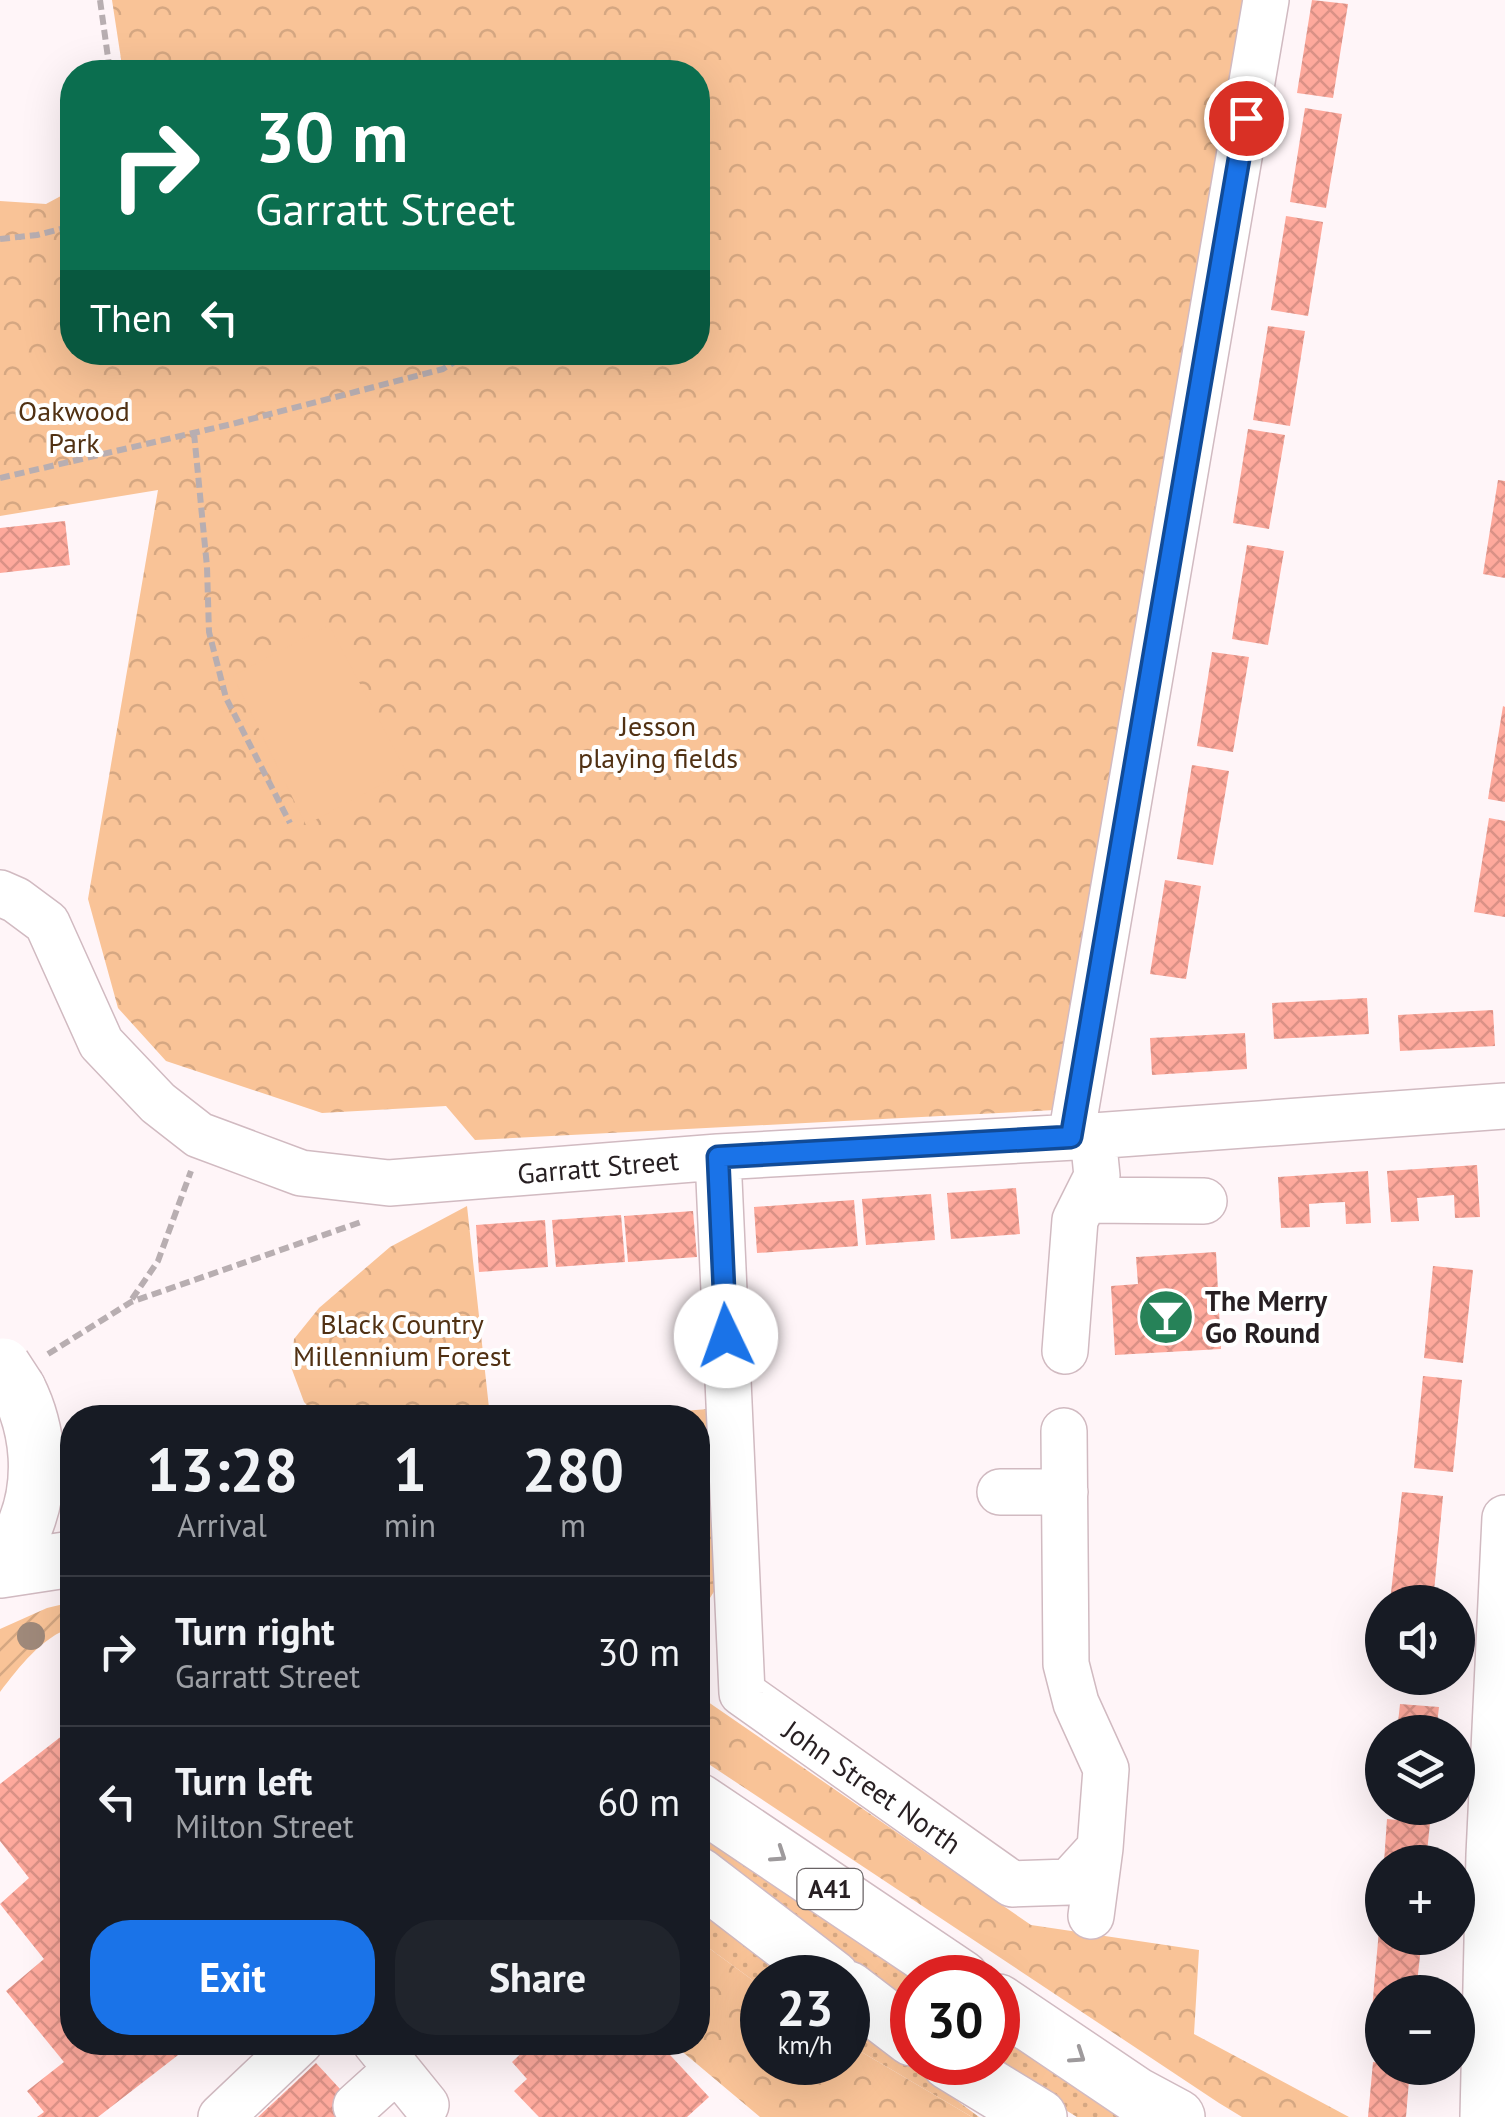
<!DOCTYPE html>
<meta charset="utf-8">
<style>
body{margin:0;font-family:"PT Sans",sans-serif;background:#20242c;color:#f1f3f6;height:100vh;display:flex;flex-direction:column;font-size:38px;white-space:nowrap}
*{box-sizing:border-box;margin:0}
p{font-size:32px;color:#9ea1a6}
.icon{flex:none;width:55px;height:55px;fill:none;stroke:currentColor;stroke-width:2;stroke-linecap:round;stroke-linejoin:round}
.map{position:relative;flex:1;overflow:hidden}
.panel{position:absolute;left:60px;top:1405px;width:650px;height:650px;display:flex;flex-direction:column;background:#171b24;border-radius:40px;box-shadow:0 10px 40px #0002}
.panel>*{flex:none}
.hud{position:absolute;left:60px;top:60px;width:650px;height:305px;border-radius:40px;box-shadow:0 10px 40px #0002;background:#0b6e4f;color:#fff;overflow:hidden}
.tools{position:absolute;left:1365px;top:1585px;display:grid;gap:20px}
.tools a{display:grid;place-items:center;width:110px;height:110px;border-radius:50%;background:#171b24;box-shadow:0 10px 40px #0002;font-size:50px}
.speed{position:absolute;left:740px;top:1955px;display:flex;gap:20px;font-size:50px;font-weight:700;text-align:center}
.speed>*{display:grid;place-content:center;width:130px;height:130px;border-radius:50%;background:#171b24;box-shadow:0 10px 40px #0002;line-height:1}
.speed small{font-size:25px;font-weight:400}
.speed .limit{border:15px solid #d22;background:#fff;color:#111}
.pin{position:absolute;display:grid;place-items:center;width:85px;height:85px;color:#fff;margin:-42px;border:5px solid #fff;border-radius:50%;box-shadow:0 2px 10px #0007}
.me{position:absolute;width:110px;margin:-55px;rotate:357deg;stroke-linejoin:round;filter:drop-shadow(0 0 8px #0008)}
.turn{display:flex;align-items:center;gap:35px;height:210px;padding:0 30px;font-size:45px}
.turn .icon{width:130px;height:130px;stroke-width:2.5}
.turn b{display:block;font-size:70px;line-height:85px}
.then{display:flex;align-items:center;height:95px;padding:0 30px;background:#0003;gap:20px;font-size:38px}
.eta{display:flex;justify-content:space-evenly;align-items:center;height:170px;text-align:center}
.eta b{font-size:60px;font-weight:700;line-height:70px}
.primary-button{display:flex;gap:20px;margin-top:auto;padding:20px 30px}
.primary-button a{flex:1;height:115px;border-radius:40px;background:#1a73e8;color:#fff;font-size:40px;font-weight:700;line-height:115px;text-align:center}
.primary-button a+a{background:#20242c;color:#f1f3f6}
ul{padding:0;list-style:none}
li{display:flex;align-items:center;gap:30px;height:150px;padding:0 30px;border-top:2px solid #363941}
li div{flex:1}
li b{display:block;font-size:38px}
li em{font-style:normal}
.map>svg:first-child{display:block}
.grass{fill:url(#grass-dots)}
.forest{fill:url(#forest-crowns)}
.garden{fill:url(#garden-furrows)}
.pitch{fill:#f9c397}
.building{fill:url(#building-cross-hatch)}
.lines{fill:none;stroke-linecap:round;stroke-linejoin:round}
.minor-casing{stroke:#d1bac1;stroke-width:48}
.highway-casing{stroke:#d1bac1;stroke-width:58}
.path{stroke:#b8aeb1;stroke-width:6;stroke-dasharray:10 5;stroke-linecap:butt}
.minor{stroke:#fff;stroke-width:45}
.highway{stroke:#fff;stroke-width:55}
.highway-bridge-casing{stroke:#d1bac1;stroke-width:58;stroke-linecap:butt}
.highway-bridge{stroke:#fff;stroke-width:55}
.tree{fill:#9f897a}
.oneway{stroke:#9e9a9c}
.route-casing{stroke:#114b97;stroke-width:25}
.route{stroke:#1a73e8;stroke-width:18}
.labels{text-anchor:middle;stroke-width:8;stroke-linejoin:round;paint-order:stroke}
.shield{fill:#fff;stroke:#686264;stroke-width:2.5}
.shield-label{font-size:25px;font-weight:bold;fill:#271f22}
.park-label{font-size:28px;fill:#513113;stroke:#fff}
.street-label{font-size:28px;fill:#271f22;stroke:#fff}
.poi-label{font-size:28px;font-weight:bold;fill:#271f22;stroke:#fff;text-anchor:start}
</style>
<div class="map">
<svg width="1505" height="2117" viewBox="0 0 1505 2117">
<defs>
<pattern id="grass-dots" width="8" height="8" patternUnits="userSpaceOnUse" patternTransform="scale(2.5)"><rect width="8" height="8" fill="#f9c397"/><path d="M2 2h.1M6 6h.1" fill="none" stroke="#d5a782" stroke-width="1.8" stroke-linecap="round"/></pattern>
<pattern id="forest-crowns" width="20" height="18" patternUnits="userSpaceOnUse" patternTransform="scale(2.5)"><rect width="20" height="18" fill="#f9c397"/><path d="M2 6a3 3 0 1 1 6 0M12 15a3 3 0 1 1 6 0" fill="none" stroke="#d5a782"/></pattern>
<pattern id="garden-furrows" width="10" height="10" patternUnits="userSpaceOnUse" patternTransform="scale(2.5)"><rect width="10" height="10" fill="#f9c397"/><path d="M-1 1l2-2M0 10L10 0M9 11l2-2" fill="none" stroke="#d5a782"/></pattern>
<pattern id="building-cross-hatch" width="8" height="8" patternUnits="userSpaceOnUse" patternTransform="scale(2.5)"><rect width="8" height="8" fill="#fea99c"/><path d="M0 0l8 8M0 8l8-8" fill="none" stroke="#da9186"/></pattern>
</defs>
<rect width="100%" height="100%" fill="#fff5f8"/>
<path class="grass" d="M698 1819 912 1978V2007L698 1846Z
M698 1905 792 1977 762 1978V1987L698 1940Z
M848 2019 979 2117H972L848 2044Z
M998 2023 1145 2117H1077L1004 2072 998 2062Z"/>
<path class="forest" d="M112 0H1246L1055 1110 475 1140 446 1106 322 1113 166 1061 118 1008 88 899 158 490 0 516V201L46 204 72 190V352H698V72H123Z
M467 1206 490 1417H318L304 1402 291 1367 294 1339 319 1308 390 1247Z
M709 1409 715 1590 703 1609 698 1610V1418H587Z
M698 1695 1031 1925 1199 1950 1194 2034 1349 2117H1242L1219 2103 698 1757Z
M698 1940 762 1987V2062H848V2044L972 2117H760L672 2043 698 2042Z"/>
<path class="garden" d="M72 1602V1627C41 1638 20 1666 0 1692V1629L47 1608Z"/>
<path class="pitch" d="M329 625 406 771 306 825 233 676Z"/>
<path class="building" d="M1312 0 1348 4 1333 98 1297 93Z
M1305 108 1342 114 1326 208 1290 202Z
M1286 216 1323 222 1308 316 1271 310Z
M1268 326 1305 331 1290 426 1253 420Z
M1248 429 1285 435 1269 529 1233 523Z
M1498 480 1505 481V578L1483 574Z
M65 521 70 565 0 573V528Z
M1247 545 1284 551 1268 645 1232 639Z
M1212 652 1249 657 1233 752 1197 746Z
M1503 706 1505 707V802L1488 799Z
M1192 765 1229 771 1213 865 1177 859Z
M1489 818 1505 821V917L1474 912Z
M1165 880 1201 886 1186 979 1150 974Z
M1367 998 1369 1034 1274 1039 1272 1003Z
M1493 1010 1495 1046 1400 1051 1398 1015Z
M1245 1033 1247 1069 1152 1075 1150 1038Z
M1477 1165 1480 1217 1455 1218 1454 1195 1417 1198 1419 1221 1391 1222 1387 1171Z
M1368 1171 1371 1223 1346 1224 1345 1202 1322 1203 1309 1204 1310 1227 1281 1228 1278 1177Z
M1016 1188 1020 1234 951 1239 947 1193Z
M931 1194 935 1240 866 1245 862 1199Z
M854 1200 858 1246 757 1253 754 1207Z
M693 1211 697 1257 628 1262 624 1216Z
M621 1215 625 1262 556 1267 552 1220Z
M545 1220 548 1267 479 1272 476 1225Z
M1216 1252 1221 1349 1115 1355 1111 1286 1138 1284 1136 1257Z
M1433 1266 1473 1270 1463 1363 1424 1358Z
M1423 1376 1462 1380 1453 1472 1414 1468Z
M1402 1492 1443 1496 1433 1602H1390Z
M1400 1704 1439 1707 1436 1732H1397Z
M72 1728V2042H195L98 2117H37L44 2112 27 2091 64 2062 6 1991 44 1959 0 1904 29 1878 0 1841V1784Z
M1387 1819 1430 1823 1426 1862H1384Z
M1379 1930H1382V1938H1422L1416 1992H1382V2022L1371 2021Z
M533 2042H658L709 2097 687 2117H539L514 2091 527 2079 512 2062Z
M1373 2062 1382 2063V2068H1410L1406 2117H1368Z
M316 2063 366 2117H258Z"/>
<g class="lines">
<g class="minor-casing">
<path id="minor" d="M0 893 16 900 47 923 101 1043 158 1103 199 1135 301 1173 389 1183 718 1157 1093 1136 1505 1106
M1071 1137 1266 0
M718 1157 742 1693 1012 1884 1069 1882 1100 1848 1106 1769 1076 1703 1066 1664 1064 1431
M1085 1200 1204 1201
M1065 1351 1075 1220 1097 1176 1093 1136
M1000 1492H1065
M1091 1916 1100 1848
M375 2042 426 2105
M356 2106 397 2069
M221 2117 300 2042
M1483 2117 1489 1855 1505 1518"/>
</g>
<g class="highway-casing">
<path id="highway" d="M0 1566C8 1554 19 1540 25 1526 43 1482 39 1431 18 1389
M0 1570 72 1559
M698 1801 961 1978
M698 1875 832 1978
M848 1989 912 2038
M998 2002 1136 2095 1177 2117
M949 2062 1039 2117"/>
</g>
<path class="path" d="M100 0 110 72
M0 239 37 235 72 226
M194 433 207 567 209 632 226 698 290 823
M0 478 232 424 443 369 471 352
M132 1299 158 1261 191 1171
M48 1354 131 1302 361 1222"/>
<use href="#minor" class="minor"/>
<use href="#highway" class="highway"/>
<g class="highway-bridge-casing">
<path id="highway-bridge" d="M3 1366 18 1389"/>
</g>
<use href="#highway-bridge" class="highway-bridge"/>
</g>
<circle class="tree" cx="31" cy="1636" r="14"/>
<defs><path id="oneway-chevron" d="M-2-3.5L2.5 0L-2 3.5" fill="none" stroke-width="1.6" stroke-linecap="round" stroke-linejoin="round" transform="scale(2.5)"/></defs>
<g class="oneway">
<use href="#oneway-chevron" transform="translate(779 1855) rotate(34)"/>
<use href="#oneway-chevron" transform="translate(1078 2056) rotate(34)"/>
</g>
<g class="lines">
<g class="route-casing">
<path id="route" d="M726 1336 718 1157 1071 1137 1246 118"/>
</g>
<use href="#route" class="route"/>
</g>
<defs>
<g id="bar-disc" transform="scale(2.875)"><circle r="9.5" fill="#268258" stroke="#fff"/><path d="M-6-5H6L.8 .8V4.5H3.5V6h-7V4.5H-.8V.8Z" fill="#fff"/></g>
</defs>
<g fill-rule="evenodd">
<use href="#bar-disc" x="1166" y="1317"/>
</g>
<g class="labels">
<rect class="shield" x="797.5" y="1869" width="65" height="40" rx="8"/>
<g class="shield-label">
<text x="830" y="1898">A41</text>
</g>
<g class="park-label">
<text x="74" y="421">Oakwood<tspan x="74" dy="32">Park</tspan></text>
<text x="658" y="736">Jesson<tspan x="658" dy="32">playing fields</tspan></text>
<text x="402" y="1334">Black Country<tspan x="402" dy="32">Millennium Forest</tspan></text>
</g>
<g class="street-label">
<text transform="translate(598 1167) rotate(-5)" y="10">Garratt Street</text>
<text transform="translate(872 1787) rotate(35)" y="10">John Street North</text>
</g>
<g class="poi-label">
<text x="1205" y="1311">The Merry<tspan x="1205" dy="32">Go Round</tspan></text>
</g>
</g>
</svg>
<div class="tools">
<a><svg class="icon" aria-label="sound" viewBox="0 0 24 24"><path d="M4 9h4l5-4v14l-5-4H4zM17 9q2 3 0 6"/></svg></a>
<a><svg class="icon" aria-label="layers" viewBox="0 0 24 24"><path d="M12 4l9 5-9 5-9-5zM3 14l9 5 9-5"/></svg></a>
<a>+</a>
<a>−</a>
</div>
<div class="speed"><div>23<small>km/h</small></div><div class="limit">30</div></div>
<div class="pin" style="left:1246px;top:118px;background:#d93025"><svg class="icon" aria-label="arrive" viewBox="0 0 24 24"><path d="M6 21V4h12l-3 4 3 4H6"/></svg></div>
<svg class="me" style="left:726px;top:1336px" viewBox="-20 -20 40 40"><circle r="19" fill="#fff"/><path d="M0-13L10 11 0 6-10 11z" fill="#1a73e8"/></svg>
<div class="hud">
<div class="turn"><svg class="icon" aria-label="right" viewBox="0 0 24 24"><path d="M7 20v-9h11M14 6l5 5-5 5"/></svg><div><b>30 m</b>Garratt Street</div></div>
<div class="then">Then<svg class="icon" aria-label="left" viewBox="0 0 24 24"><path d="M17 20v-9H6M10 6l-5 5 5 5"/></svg></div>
</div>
<section class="panel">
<div class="eta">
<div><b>13:28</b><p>Arrival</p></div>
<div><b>1</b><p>min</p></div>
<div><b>280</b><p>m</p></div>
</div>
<ul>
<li><svg class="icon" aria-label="right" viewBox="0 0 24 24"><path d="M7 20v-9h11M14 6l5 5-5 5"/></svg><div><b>Turn right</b><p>Garratt Street</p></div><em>30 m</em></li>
<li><svg class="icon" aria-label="left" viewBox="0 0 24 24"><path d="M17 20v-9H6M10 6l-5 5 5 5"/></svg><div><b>Turn left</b><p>Milton Street</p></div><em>60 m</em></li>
</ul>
<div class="primary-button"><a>Exit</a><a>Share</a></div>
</section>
</div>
